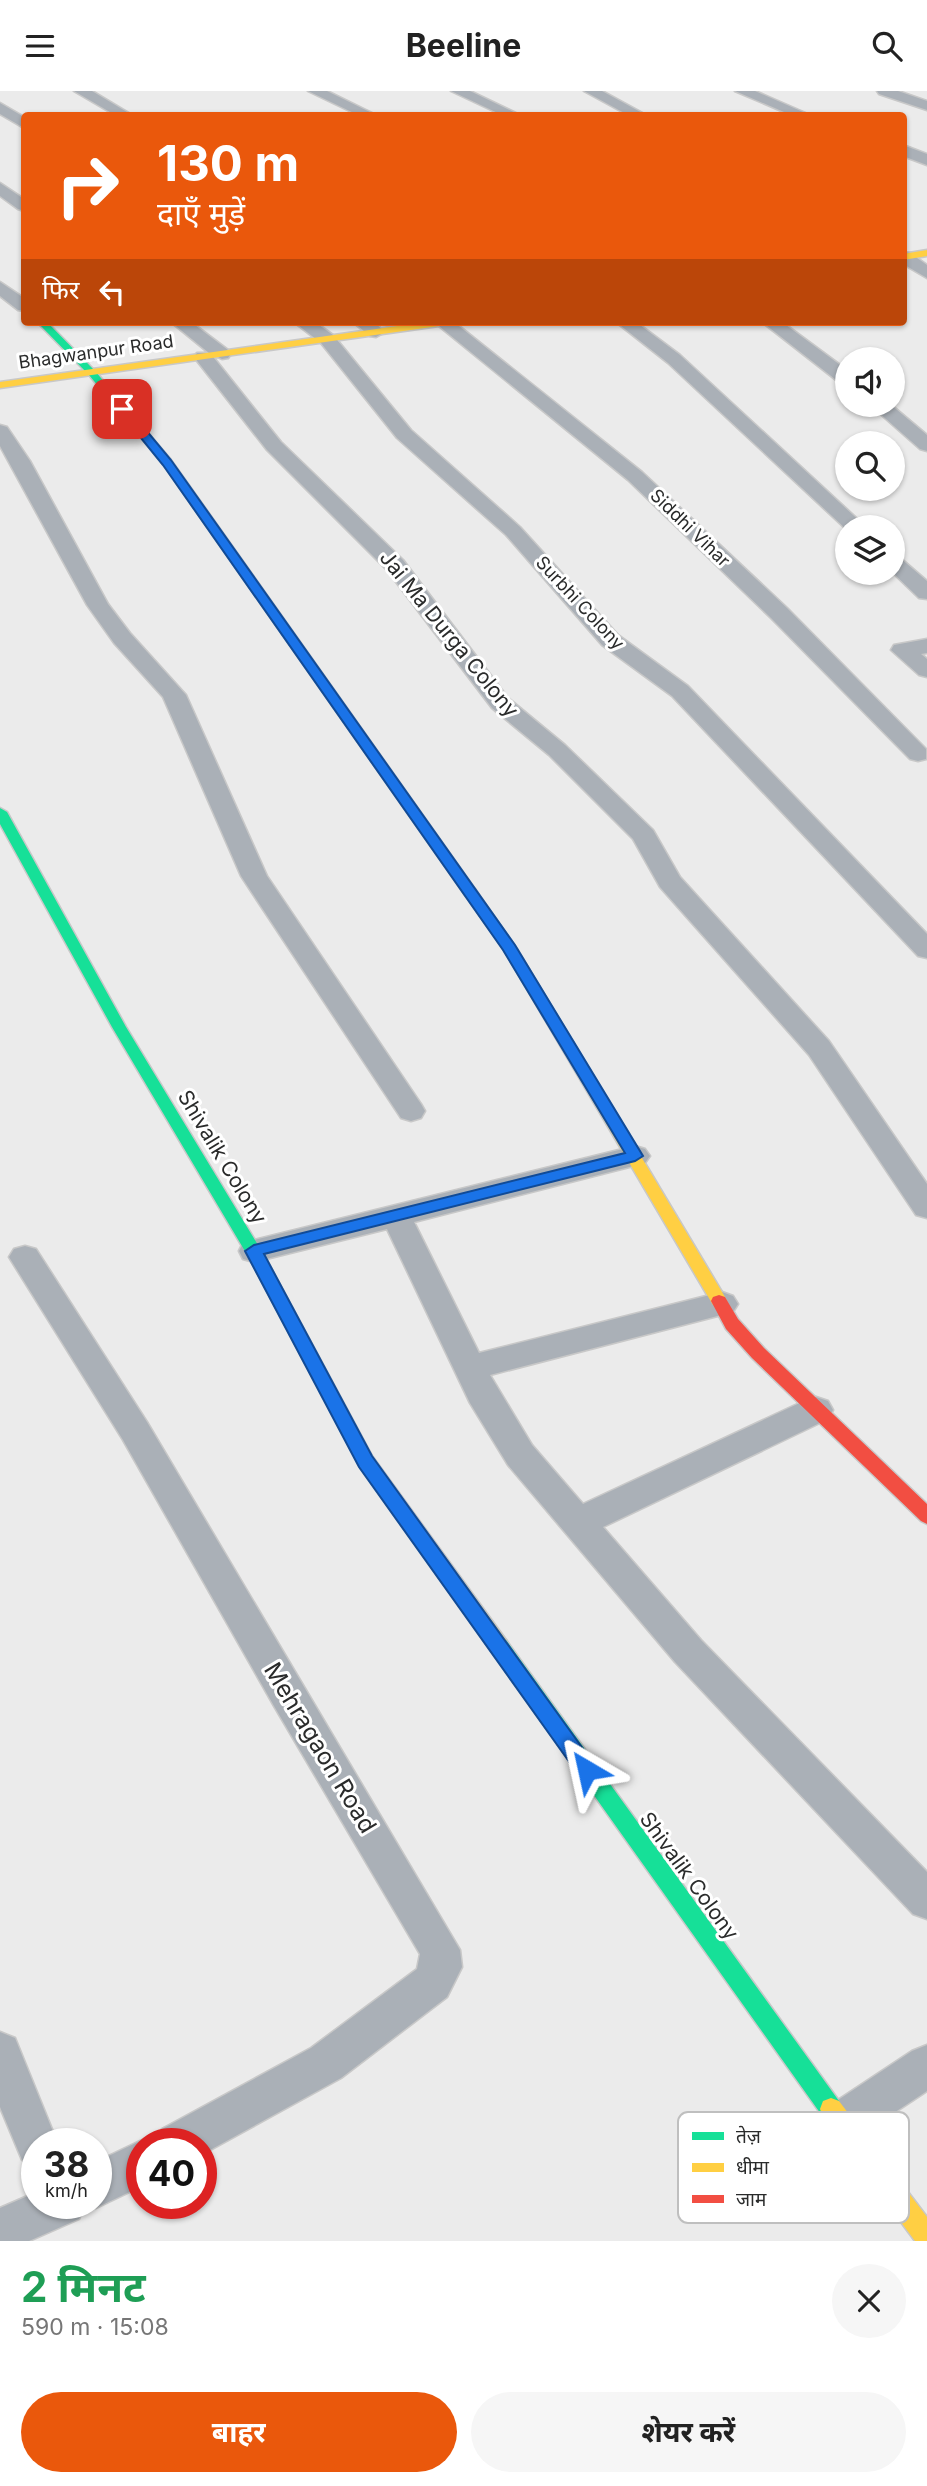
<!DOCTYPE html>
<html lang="hi">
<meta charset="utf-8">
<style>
body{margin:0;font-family:Inter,"Noto Sans Devanagari",sans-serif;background:#f6f6f6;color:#222;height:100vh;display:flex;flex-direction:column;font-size:26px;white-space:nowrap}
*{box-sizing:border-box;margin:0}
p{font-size:23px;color:#767676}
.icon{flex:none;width:38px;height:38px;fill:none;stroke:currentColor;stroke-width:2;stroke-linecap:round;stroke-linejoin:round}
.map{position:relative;height:2150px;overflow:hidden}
.drawer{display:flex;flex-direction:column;background:#fff;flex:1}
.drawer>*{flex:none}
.banner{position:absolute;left:21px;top:21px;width:886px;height:214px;border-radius:7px;box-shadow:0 2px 5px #0004;background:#ea580c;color:#fff;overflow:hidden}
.buttons{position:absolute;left:835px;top:256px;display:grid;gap:14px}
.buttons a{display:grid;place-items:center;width:70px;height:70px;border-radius:50%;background:#fff;box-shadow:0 2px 5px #0004;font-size:35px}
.speed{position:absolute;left:21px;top:2037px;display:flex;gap:14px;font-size:35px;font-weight:700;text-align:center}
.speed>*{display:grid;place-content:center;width:91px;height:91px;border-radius:50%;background:#fff;box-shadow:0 2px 5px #0004;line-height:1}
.speed small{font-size:18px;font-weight:400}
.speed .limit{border:10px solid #d22;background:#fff;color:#111}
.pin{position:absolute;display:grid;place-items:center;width:60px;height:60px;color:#fff;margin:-30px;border-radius:14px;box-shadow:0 4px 10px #0006}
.me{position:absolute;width:77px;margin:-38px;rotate:324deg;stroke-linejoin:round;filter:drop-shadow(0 0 5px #0008)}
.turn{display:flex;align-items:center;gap:24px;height:147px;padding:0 21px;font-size:32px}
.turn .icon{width:91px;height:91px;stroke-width:2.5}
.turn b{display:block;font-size:49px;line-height:60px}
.then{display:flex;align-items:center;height:66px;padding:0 21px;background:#0003;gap:14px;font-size:26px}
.round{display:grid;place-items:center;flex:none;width:74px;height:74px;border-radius:37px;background:#f6f6f6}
.overview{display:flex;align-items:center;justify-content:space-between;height:119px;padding:0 21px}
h1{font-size:42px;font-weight:700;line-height:52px;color:#1e9e55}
.button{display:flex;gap:14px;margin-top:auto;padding:14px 21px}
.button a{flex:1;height:80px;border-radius:42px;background:#ea580c;color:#fff;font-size:28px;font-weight:700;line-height:80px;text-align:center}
.button a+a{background:#f6f6f6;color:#222}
header{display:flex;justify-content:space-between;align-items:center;height:91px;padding:0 21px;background:#fff;font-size:32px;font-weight:700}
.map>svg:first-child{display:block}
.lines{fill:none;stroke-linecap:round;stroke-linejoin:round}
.street-casing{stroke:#c8c8c8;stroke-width:3}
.fast-casing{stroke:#c8c8c8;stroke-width:3}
.slow-casing{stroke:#c8c8c8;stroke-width:3}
.jam-casing{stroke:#c8c8c8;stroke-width:3}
.street{fill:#aab0b7;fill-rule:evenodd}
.fast{fill:#16e098;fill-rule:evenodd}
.slow{fill:#ffcf43;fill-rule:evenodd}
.jam{fill:#f24e42;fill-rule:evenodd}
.route{fill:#1a73e8;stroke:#114b97;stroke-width:2}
.labels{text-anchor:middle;stroke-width:6;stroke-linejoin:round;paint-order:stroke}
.far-street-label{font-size:18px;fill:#2a2b2b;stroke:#fff}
.street-label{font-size:21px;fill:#2a2b2b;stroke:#fff}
.near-street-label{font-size:24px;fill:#2a2b2b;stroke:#fff}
.key{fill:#fff;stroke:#bfbfbf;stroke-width:2}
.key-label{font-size:19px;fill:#2a2b2b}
</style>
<header><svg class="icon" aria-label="menu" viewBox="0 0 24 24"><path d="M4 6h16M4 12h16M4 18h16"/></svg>Beeline<svg class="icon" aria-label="search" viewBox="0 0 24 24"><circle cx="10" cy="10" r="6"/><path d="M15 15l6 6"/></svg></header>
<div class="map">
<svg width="927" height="2150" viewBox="0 0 927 2150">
<rect width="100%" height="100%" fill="#ebebeb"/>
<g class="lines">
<g class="street-casing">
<path id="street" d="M74 0H92L132 24H115Z
M308 0H327L376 24H358Z
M451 0H470L520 24H502Z
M584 0H602L646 24H628Z
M735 0H755L810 24H791Z
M877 0H898L927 10V19L879 3Z
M0 12 24 26V37L0 23Z
M903 54 927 63V74L903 65Z
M0 92 24 108V120L18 118 0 105Z
M903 161 910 162 927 174V187L903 173Z
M0 191 24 207V220L18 219 0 205Z
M171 231H191L228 259 231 263 228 267 222 268 210 262 281 351 403 469 508 607 565 654 653 739 680 786 829 950 927 1093V1127L916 1124 809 964 660 796 633 748 549 664 492 617 387 479 267 359 194 266 197 262H209Z
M294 231H315L333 244 411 339 520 436 618 544 688 595 927 843V867L918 865 672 605 602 554 506 444 397 347 321 252Z
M353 231H374L385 241 376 246 370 245Z
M434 231H454L642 381 787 517 926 658V668L918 670 910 668 771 527 628 389Z
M616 231H636L680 264 866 436H847V439L668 272Z
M762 231H782L847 279V294L840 292Z
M869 313H890L927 344V360L920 358Z
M0 334 7 336 30 370 108 513 130 542 186 604 267 785 421 1013 425 1020 421 1027 411 1030 401 1027 241 785 163 606 114 552 87 514 0 355Z
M892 464 899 466 927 490V508L919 507 892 481Z
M927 548V562L921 563 927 568V586L919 584 891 559 894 554Z
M635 1055 645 1058 650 1065 645 1072 414 1131 479 1262 722 1201 733 1205 738 1213 733 1221 490 1284 532 1354 583 1413 804 1310 816 1306 828 1310 833 1319 828 1328 603 1436 701 1549 927 1781V1828L913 1823 675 1571 508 1374 470 1312 387 1138 254 1171 243 1168 239 1160 243 1152 254 1149Z
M25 1155 36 1158 147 1331 460 1859 462 1876 447 1906 341 1987 201 2064V2053H155L162 2038 311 1957 417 1878 420 1863 274 1615 123 1349 9 1166 14 1158Z
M0 1941 15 1947 58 2053H37V2076L22 2069 0 2016Z
M927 1954V2000L856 2047 841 2054 826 2047 819 2032 826 2017 912 1960Z
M142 2049 151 2053H142V2095L96 2117 85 2113 79 2128 29 2150H0V2117L37 2101V2112H96V2071Z"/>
</g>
<g class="fast-casing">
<path id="fast" d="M37 231H47L95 280 171 369 475 798 477 801 475 804H465L163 373 89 284Z
M0 717 7 721 126 936 264 1164 266 1168 264 1172H252L112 936 0 733Z
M499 1547 506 1549 839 2010 842 2018 839 2026 831 2029 823 2026 492 1561 489 1555 492 1549Z"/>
</g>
<g class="slow-casing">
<path id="slow" d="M927 159V165L903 169V163Z
M426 231H451L446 234 0 297V291Z
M470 797 475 798 517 858 725 1206 727 1210 725 1214H713L504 859 463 801Z
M258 1162 264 1164 372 1365 506 1549 509 1555 506 1561 499 1563 492 1561 360 1375 250 1168 252 1164Z
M831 2007 839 2010 927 2126V2150H915L823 2026 820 2018 823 2010Z"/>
</g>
<g class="jam-casing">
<path id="jam" d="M719 1204 725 1206 738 1228 764 1257 927 1413V1433L921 1430 752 1267 726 1238 711 1210 713 1206Z"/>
</g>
<use href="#street" class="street"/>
<use href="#fast" class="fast"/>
<use href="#slow" class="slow"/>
<use href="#jam" class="jam"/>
</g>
<path class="route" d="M119 315H126L171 369 515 854 643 1065 635 1070 264 1163 372 1365 594 1673 597 1679 594 1686 587 1688 580 1686 359 1376 245 1160 254 1154 625 1062 503 859 163 374 119 320Z"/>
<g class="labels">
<g class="far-street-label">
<text transform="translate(96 261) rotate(-8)" y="6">Bhagwanpur Road</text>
<text transform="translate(690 437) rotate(44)" y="6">Siddhi Vihar</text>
<text transform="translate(580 512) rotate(47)" y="6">Surbhi Colony</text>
</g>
<g class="street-label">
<text transform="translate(449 543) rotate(51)" y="7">Jai Ma Durga Colony</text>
<text transform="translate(222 1066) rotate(59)" y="7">Shivalik Colony</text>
<text transform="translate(689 1785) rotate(54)" y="7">Shivalik Colony</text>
</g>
<g class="near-street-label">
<text transform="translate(320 1657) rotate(59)" y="8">Mehragaon Road</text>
</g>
</g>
<rect x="678" y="2021" width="231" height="111" rx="10" class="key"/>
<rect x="692" y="2041" width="32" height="8" fill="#16e098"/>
<rect x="692" y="2072" width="32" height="9" fill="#ffcf43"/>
<rect x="692" y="2104" width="32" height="8" fill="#f24e42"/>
<g class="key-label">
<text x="736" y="2052">तेज़</text>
<text x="736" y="2083">धीमा</text>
<text x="736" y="2115">जाम</text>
</g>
</svg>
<div class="buttons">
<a><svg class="icon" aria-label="sound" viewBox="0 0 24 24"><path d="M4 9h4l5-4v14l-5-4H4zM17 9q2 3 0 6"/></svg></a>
<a><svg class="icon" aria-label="search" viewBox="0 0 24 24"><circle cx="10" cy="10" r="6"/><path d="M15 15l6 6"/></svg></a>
<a><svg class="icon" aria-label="layers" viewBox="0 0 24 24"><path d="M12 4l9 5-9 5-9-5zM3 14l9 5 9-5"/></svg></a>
</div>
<div class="speed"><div>38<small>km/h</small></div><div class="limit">40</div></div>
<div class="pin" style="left:122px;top:318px;background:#d93025"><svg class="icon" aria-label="arrive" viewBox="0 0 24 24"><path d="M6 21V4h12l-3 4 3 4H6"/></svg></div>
<svg class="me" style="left:587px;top:1679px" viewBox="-20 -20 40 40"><path d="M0-17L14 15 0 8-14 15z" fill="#1a73e8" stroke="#fff" stroke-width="4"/></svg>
<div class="banner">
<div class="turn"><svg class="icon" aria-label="right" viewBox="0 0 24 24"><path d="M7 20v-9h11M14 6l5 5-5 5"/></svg><div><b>130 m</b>दाएँ मुड़ें</div></div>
<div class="then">फिर<svg class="icon" aria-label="left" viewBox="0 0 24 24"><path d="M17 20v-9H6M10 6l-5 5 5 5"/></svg></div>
</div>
</div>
<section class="drawer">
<div class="overview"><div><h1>2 मिनट</h1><p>590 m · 15:08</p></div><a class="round"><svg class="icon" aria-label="close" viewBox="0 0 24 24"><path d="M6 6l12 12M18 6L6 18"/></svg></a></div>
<div class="button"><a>बाहर</a><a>शेयर करें</a></div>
</section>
